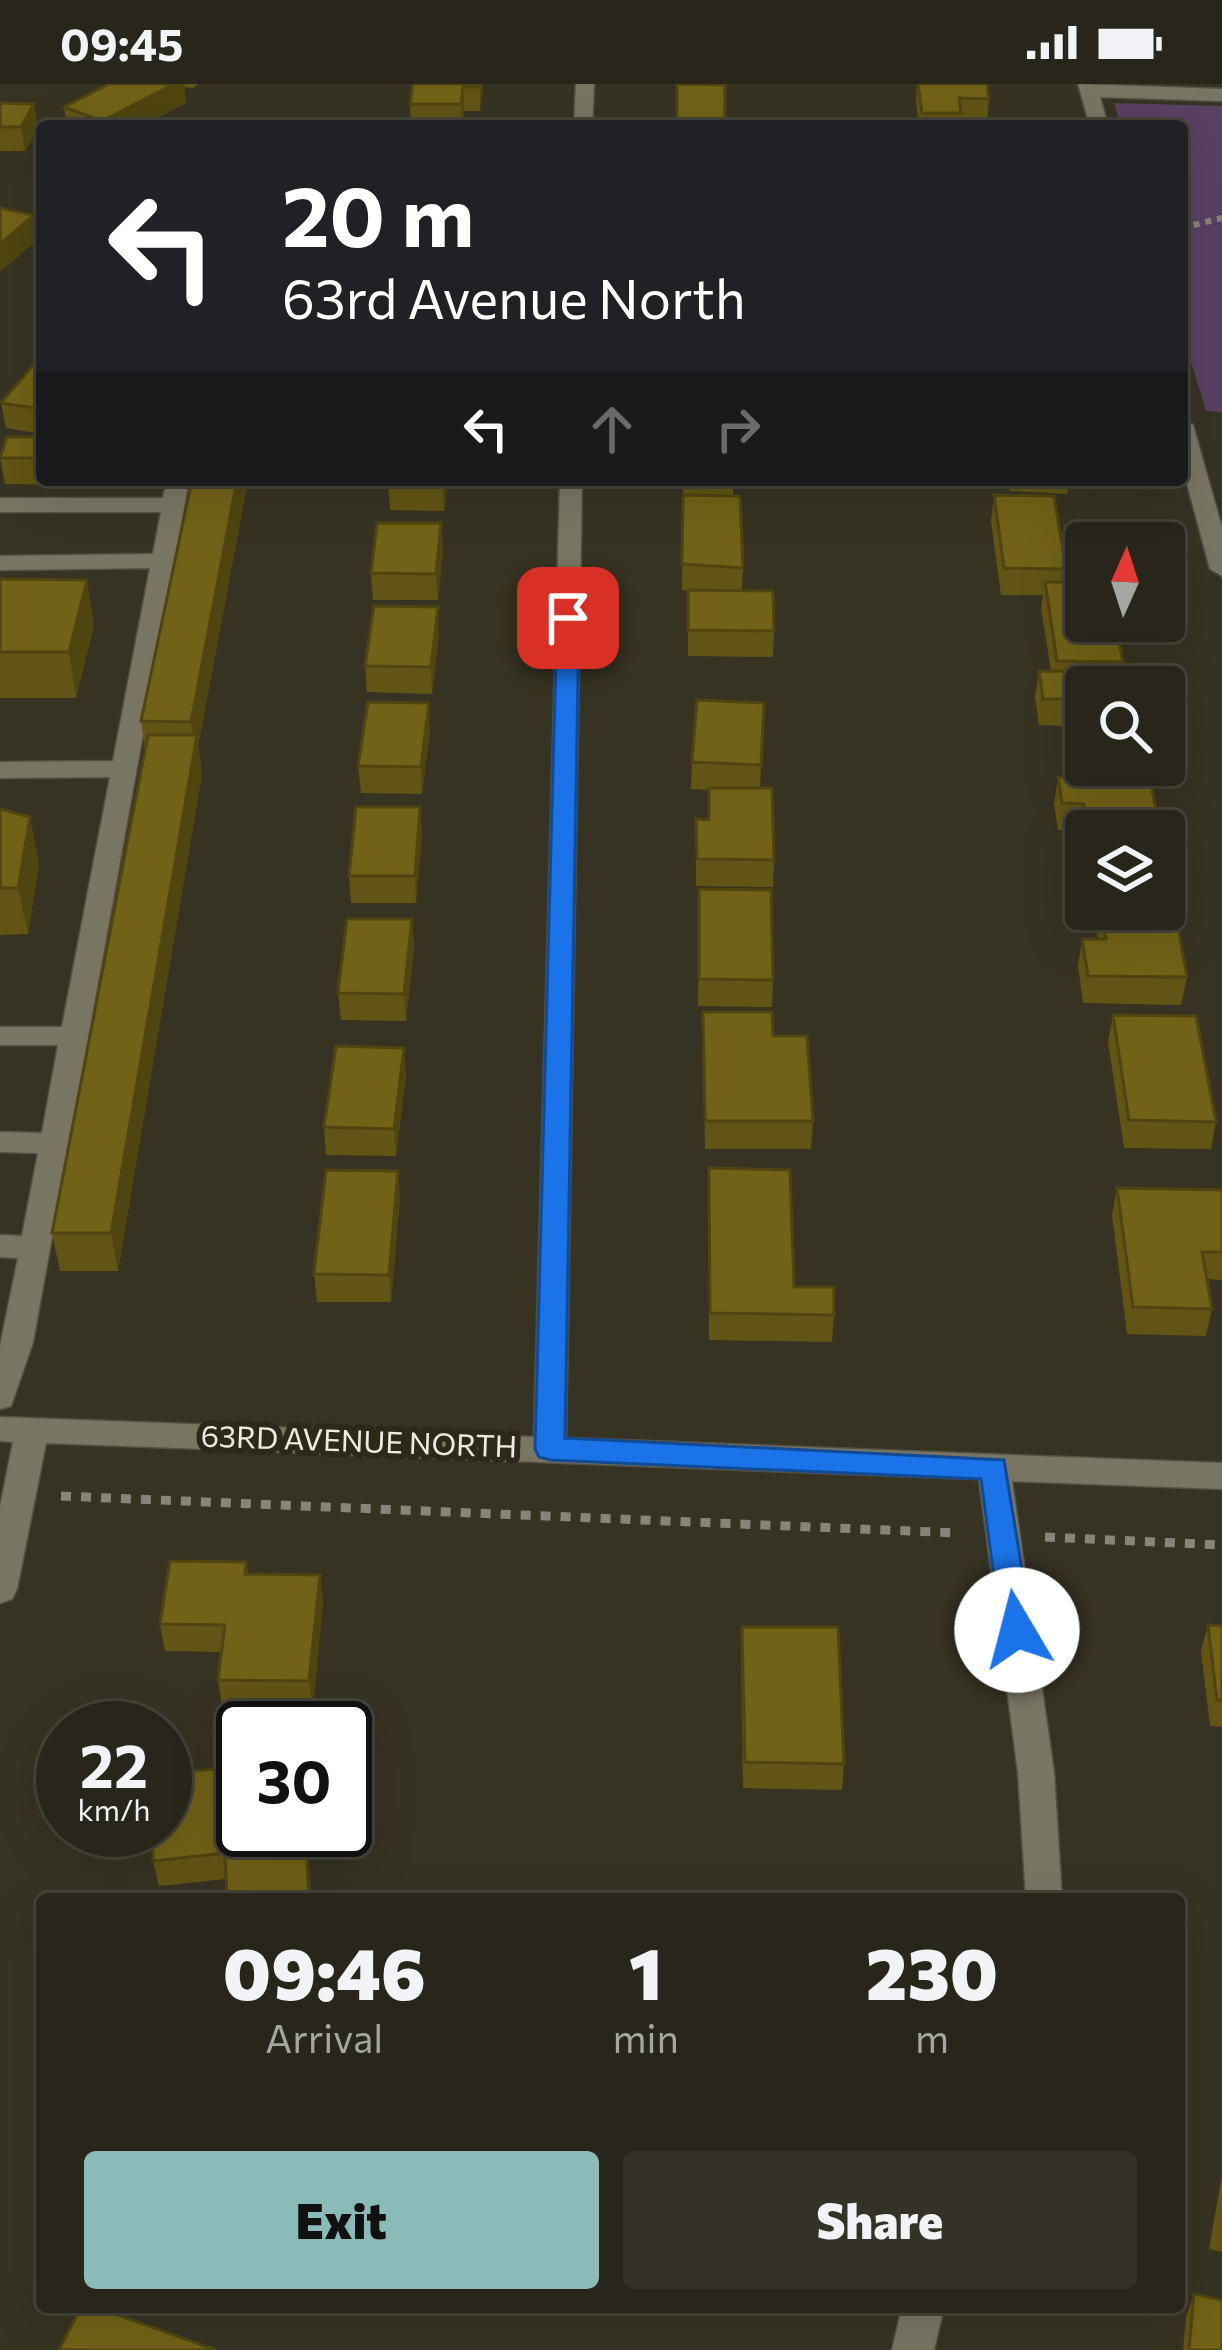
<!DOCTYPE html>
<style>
body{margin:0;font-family:Commissioner,sans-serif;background:#343227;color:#f1f3f6;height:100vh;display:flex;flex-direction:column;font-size:45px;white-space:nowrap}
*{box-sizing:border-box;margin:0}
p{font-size:39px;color:#a5a5a2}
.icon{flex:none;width:66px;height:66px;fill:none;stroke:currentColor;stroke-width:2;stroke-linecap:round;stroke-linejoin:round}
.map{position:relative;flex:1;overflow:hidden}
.details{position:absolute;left:36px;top:1809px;width:1149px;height:420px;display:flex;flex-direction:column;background:#28261a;border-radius:12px;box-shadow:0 12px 48px #0002,0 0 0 3px #444339}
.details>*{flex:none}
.banner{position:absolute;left:36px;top:36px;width:1152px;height:366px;border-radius:12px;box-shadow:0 12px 48px #0002,0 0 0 3px #444339;background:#202124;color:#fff;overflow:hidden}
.needle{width:78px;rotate:3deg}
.buttons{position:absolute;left:1065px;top:438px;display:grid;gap:24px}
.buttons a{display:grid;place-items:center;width:120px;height:120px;border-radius:12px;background:#28261a;box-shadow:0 12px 48px #0002,0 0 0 3px #444339;font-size:60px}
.speed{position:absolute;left:36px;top:1617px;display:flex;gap:24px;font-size:60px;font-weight:700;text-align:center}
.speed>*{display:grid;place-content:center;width:156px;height:156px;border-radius:50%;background:#28261a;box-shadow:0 12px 48px #0002,0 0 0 3px #444339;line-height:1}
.speed small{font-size:30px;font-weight:400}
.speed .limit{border:6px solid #111;border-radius:18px;background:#fff;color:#111}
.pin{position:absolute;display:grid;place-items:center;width:102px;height:102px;color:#fff;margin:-51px;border-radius:24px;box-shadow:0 6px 18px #0006}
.me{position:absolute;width:132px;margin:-66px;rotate:352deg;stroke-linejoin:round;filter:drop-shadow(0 0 9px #0008)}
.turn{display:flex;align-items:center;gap:42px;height:252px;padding:0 48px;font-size:54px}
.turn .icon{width:156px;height:156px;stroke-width:2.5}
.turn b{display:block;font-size:84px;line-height:102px}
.lanes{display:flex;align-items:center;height:114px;padding:0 48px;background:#0003;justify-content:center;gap:60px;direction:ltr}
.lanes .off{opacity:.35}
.eta{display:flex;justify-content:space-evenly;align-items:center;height:204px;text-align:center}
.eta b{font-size:72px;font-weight:800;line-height:84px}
.action{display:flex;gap:24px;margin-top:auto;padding:24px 48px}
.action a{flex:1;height:138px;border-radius:12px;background:#8bbbb9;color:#111;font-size:48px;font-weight:800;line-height:138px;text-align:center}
.action a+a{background:#343227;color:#f1f3f6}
.status{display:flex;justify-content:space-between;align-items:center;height:84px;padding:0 60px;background:#28261a;direction:ltr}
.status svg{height:33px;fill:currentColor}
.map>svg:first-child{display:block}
.green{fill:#5a4063}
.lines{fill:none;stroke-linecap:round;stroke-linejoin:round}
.minor-casing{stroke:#545143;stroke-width:3}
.path-far1{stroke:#878578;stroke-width:6;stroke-dasharray:6 6;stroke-linecap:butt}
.path{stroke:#878578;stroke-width:9;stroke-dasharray:10 10;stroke-linecap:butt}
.minor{fill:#787563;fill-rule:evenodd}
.wall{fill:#625414}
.shaded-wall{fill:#504510}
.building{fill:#726217;stroke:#504510;stroke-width:3}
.route{fill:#1a73e8;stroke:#114b97;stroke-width:3}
.labels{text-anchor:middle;stroke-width:12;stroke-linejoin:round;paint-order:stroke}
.street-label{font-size:30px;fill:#edebe1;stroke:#2c291a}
</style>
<div class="status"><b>09:45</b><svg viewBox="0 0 49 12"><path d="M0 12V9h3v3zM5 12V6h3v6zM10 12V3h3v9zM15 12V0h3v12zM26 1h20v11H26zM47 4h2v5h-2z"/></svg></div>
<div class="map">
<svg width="1222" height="2266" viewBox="0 0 1222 2266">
<rect width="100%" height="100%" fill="#363323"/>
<path class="green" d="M1114 19 1222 22V328L1206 327 1182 248V42H1121Z"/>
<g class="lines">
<g class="minor-casing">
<path id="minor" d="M576 0H594L592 42H574Z
M1078 0 1222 5V17L1100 13 1108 42H1090Z
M1182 334 1193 341 1222 444V492L1210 485 1182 381Z
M167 396H189L33 1258 11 1322 0 1325V1262L18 1174 0 1173V1151L22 1152 38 1069 0 1068V1048L42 1049 58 961H0V943H62L110 693 0 694V678L113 677 150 484 0 486V472L153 470 161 428H0V414H163Z
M560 396H582L566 1354 1222 1379V1405L1012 1397 1054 1688 1062 1815H1026L1018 1688 979 1395 46 1359 17 1505 12 1515 0 1519V1423L13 1358 0 1357V1333L534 1353Z
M902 2223H944L934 2266H892Z"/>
</g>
<path class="path-far1" d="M1182 144 1222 134"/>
<path class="path" d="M61 1412 958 1449
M1045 1453 1222 1461"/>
<use href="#minor" class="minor"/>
</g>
<path class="wall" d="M109 0H198L193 4 184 3 186 19 142 42H67L64 23Z
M413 0H482L480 27H464L463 36 480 42H411L410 20Z
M917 0H987L989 15 987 38H960L959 42H919L916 17Z
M0 19 38 43 25 67H0Z
M42 280V350L6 344 1 319Z
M42 353V396H151L149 402 5 400 0 374Z
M192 396H248L198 662 202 689 118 1187H60L52 1149 145 665 141 637Z
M448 396 444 427 390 426 388 400Z
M683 396H733V412L743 484 742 507 774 547 773 573 688 572V507L682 506Z
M1010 396H1069L1067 410 1010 407Z
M994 411 1066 485 1064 498 1123 578 1121 588 1086 603V681H1139L1137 695 1160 747H1086V787L1080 746H1058L1054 720 1058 693 1072 694 1064 642 1039 641 1035 613 1039 587H1051L1041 524 1043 511H1001L991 437Z
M443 466 438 516H373L371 489Z
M0 495 94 541 76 614H0Z
M439 550 432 610 367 608 365 582Z
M764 619 760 704 774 776 773 803 696 802V735L708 736 709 706 691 705 692 678Z
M430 646 422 710 361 709 358 682Z
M420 723 422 750 416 819H351L349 792Z
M0 725 39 779 28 850 0 851Z
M699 805 773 896 772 923 698 922Z
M1097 825H1164L1187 893 1181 921 1083 919 1078 882 1082 855H1098L1095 839Z
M412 835 414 863 406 937 341 936 338 909Z
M703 928 773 952 813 1037 811 1065H705Z
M1113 931 1216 1038 1211 1065 1124 1064 1108 958Z
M406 991 396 1072 326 1071 324 1043Z
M709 1084 794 1203 834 1231 832 1258 709 1256Z
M1117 1104 1222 1106V1196L1207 1195 1212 1225 1206 1252 1127 1250 1112 1131Z
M400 1114 391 1218H317L314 1190Z
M246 1478 248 1490 323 1517 313 1623 222 1622 218 1596 221 1568 165 1567 160 1540Z
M1208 1541 1222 1542V1643L1210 1642 1201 1567Z
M742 1543 844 1680 842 1706 743 1704 741 1569Z
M307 1746 311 1815H227L226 1795 159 1802 153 1777Z
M1222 2091V2168L1209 2165Z
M1194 2210 1222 2266H1183L1186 2233Z"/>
<path class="shaded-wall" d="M174 0H184L186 19 142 42H103L102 37Z
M480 0H482L483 5 480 27Z
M463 3 464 27 462 42 461 20Z
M34 20 38 43 25 67 21 43Z
M34 131 38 156 0 188V160Z
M237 396H248L198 662 202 689 118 1187 111 1149 195 665 191 638Z
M444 396H448L444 427 443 401Z
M441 439 443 466 438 516 436 490Z
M87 496 94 541 76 614 69 568Z
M438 523 439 550 432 610 431 583Z
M429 619 430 646 422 710 421 683Z
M420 723 422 750 416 819 415 792Z
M30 733 39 779 28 850 18 804Z
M412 835 414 863 406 937 404 910Z
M404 964 406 991 396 1072 394 1045Z
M398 1087 400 1114 391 1218 389 1191Z
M320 1491 323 1517 313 1623 309 1597Z
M305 1746H307L311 1815 309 1813Z"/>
<path class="building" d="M109 0H174L102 37 64 23Z
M413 0H480L479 3H463L461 20H410Z
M677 0 725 1V42H677Z
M918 0H987L989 15 959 14 961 29H922Z
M0 19 34 20 21 43H0Z
M433 36 480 37 479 42H431Z
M0 124 34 131 0 160Z
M35 279 42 280V325L1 319Z
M7 353H42V374H0Z
M192 396H237L191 638 141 637Z
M389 396H444L443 401 388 400Z
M683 411 740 412 743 484 682 480Z
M994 411 1054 412 1066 485 1004 484Z
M377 439H441L436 490 371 489Z
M0 495 87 496 69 568H0Z
M1045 498H1086V537H1115L1123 578 1057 577Z
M688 506 773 507 774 547 688 546Z
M374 522 438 523 431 583 365 582Z
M1039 587 1126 588 1128 603H1086V669H1076L1068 615H1043Z
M697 616 764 619 761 681 692 678Z
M368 618 429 619 421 683 358 682Z
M148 651H197L111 1149H52Z
M1058 693 1150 695 1160 747H1088L1084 720 1062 719Z
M709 704H772L774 776 697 775 696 735 709 736Z
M356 723H420L415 792H349Z
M0 725 30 733 18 804H0Z
M699 805 771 806 773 896 699 895Z
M1164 812H1172L1187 893 1088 892 1082 855H1106L1102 825H1164Z
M347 835H412L404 910 338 909Z
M703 928H772L773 952H807L813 1037H705Z
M1113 931 1196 932 1216 1038 1129 1036Z
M336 962 404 964 394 1045 324 1043Z
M709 1084 790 1086 794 1203H834V1231L710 1229Z
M326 1086 398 1087 389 1191 314 1190Z
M1117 1104 1222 1106V1168H1202L1212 1225 1133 1223Z
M170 1477 246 1478 245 1490 320 1491 309 1597 218 1596 225 1541 160 1540Z
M1208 1541 1222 1542V1617L1217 1616Z
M742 1543H838L844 1680 745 1678Z
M243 1682V1746H305L309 1813 227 1815 225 1769 153 1777V1746H165V1690Z
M1194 2210 1222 2216V2266H1189Z
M81 2223H96L216 2266H59Z"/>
<path class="route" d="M568 528 579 534 565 1354 1004 1376 1032 1546 1028 1555 1017 1558 1006 1555 1001 1546 981 1395 550 1376 539 1373 535 1365 557 534Z"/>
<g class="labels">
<g class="street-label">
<text transform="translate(359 1358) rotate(2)" y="10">63RD AVENUE NORTH</text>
</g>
</g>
</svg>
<div class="buttons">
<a><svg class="needle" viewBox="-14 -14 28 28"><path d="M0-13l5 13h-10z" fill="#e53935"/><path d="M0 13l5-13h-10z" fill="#a5a5a2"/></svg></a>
<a><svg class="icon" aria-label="search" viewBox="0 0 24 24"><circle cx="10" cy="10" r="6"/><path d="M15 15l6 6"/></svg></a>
<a><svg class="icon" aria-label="layers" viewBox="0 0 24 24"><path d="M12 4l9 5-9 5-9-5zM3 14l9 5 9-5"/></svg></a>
</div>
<div class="speed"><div>22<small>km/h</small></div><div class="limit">30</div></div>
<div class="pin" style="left:568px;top:534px;background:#d93025"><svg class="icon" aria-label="arrive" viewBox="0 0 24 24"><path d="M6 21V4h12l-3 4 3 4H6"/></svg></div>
<svg class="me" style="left:1017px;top:1546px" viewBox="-20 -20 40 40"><circle r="19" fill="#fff"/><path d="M0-13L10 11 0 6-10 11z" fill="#1a73e8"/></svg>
<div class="banner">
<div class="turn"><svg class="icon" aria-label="left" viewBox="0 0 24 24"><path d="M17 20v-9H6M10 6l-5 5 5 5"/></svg><div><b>20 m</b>63rd Avenue North</div></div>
<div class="lanes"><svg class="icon" aria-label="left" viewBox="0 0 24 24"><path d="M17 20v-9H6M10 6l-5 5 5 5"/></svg><svg class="icon off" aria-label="ahead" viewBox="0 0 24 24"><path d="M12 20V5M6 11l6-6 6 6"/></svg><svg class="icon off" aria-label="right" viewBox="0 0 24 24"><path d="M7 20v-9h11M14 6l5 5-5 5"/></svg></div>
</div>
<section class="details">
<div class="eta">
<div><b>09:46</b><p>Arrival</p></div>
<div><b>1</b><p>min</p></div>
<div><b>230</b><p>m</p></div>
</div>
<div class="action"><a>Exit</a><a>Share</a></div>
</section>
</div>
